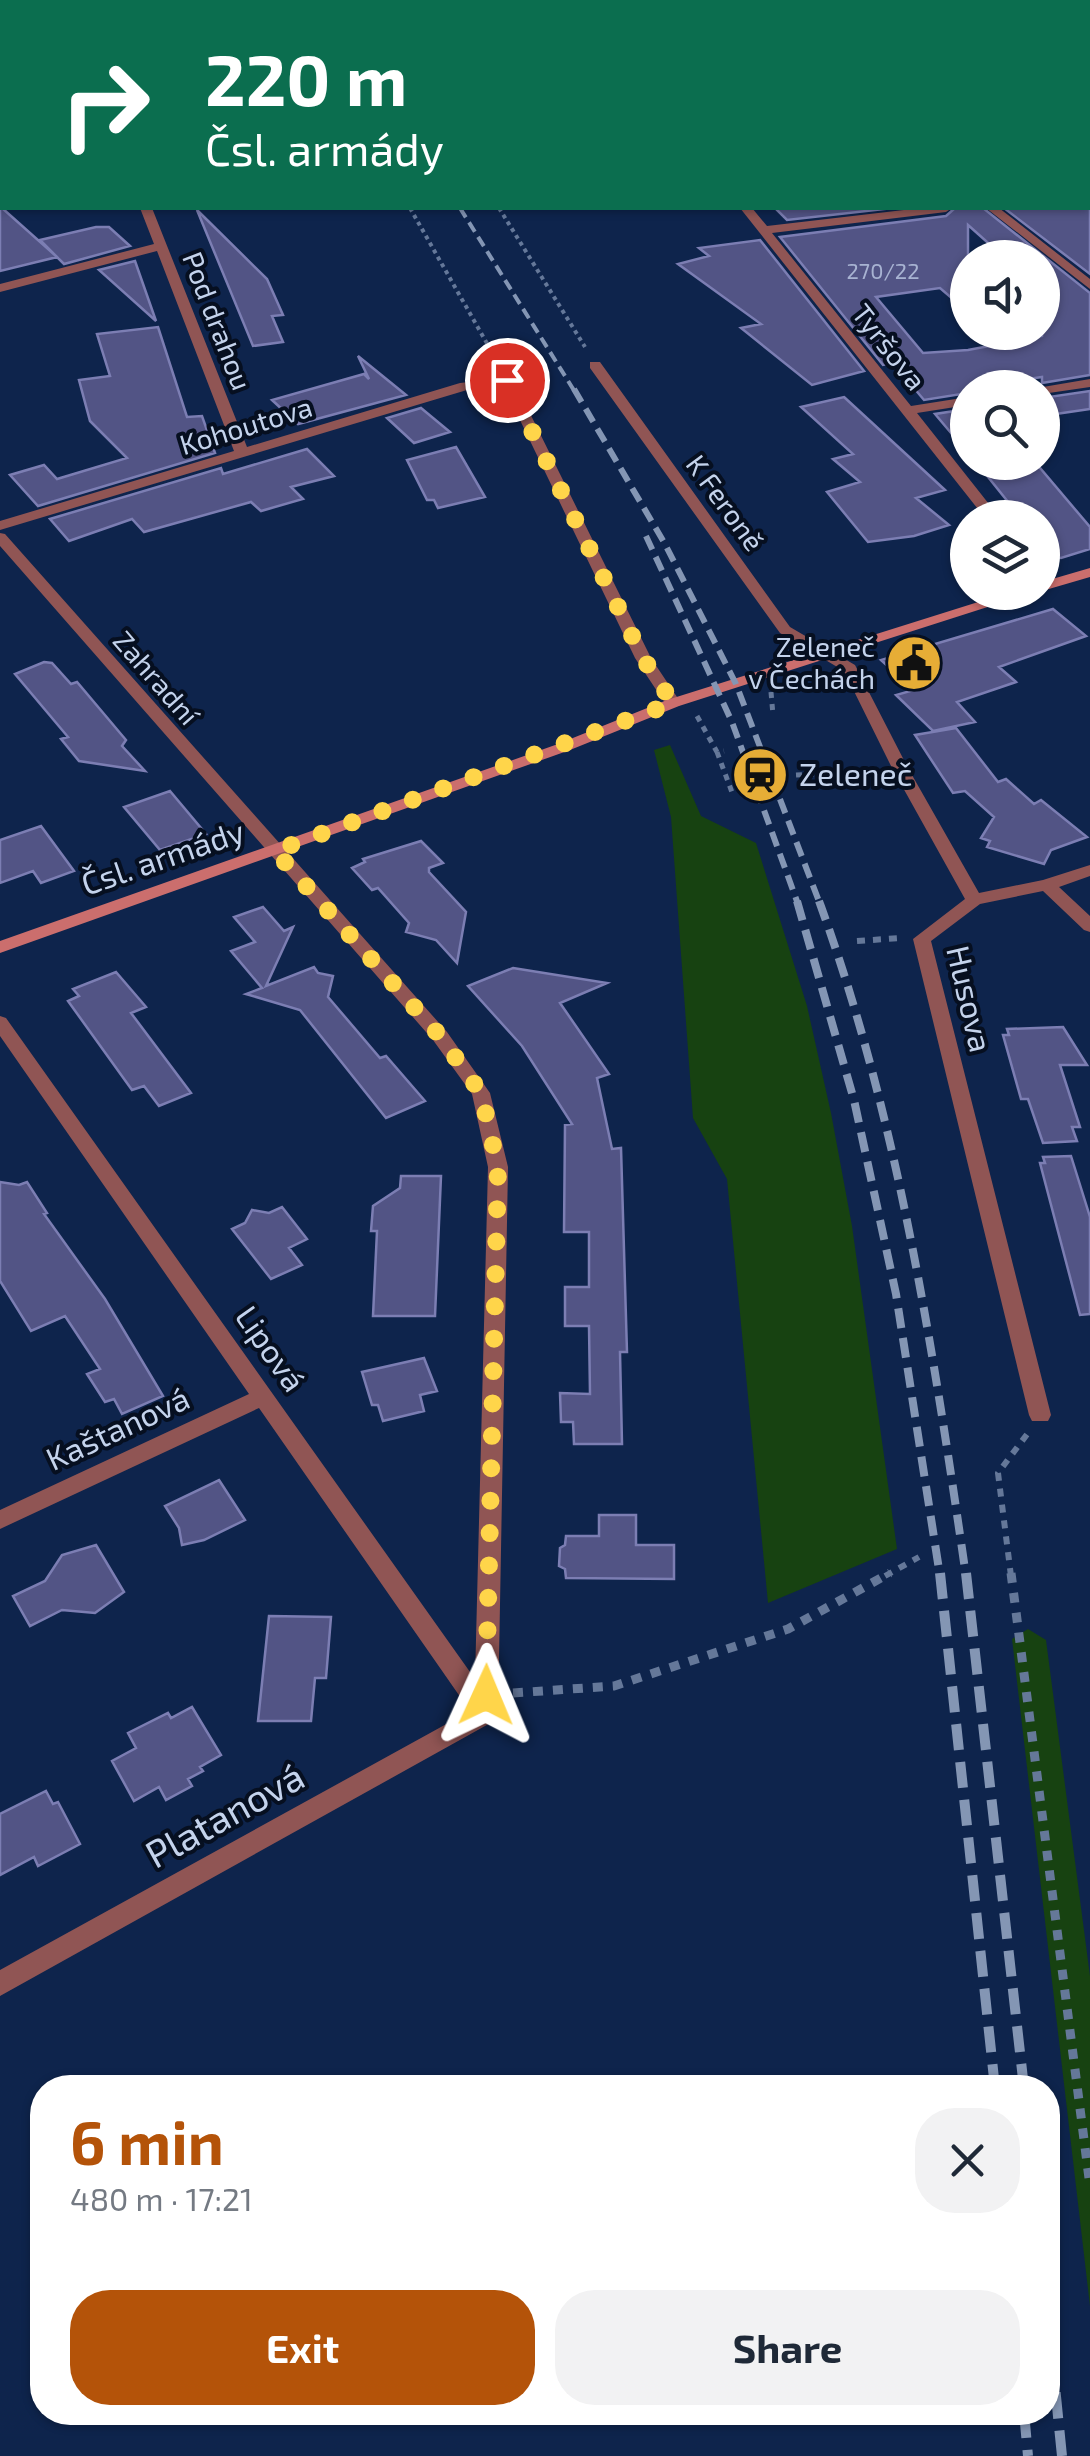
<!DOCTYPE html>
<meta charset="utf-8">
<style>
body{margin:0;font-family:"Exo 2",sans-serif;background:#f2f2f3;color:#1f2937;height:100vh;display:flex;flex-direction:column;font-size:38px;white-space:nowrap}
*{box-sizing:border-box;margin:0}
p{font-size:32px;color:#747a83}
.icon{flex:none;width:55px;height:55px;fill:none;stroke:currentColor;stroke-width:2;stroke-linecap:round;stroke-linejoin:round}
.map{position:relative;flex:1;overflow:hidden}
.sheet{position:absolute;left:30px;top:2075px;width:1030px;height:350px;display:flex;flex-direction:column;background:#fff;border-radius:40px;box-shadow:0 2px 8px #0004}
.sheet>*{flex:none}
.top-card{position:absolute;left:0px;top:0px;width:1090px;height:210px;box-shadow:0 2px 8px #0004;background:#0b6e4f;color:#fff;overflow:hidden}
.tools{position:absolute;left:950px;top:240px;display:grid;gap:20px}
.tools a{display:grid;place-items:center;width:110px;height:110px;border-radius:50%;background:#fff;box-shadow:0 2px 8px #0004;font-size:50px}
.pin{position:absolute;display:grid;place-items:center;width:85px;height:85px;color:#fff;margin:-42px;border:5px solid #fff;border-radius:50%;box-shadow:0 2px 10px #0007}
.me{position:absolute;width:110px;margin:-55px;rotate:1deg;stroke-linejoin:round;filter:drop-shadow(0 0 8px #0008)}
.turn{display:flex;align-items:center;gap:35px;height:210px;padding:0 40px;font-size:45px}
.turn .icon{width:130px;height:130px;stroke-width:2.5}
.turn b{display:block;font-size:70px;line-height:85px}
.round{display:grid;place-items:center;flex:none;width:105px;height:105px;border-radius:40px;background:#f2f2f3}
.summary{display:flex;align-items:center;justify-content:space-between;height:170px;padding:0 40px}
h1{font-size:60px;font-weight:700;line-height:75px;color:#b45309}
.action{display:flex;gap:20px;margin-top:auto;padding:20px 40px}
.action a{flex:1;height:115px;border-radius:40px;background:#b45309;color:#fff;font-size:40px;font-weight:700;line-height:115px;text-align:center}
.action a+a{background:#f2f2f3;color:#1f2937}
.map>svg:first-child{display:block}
.green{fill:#174211}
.building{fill:#525485;stroke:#7c7eb3;stroke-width:2.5;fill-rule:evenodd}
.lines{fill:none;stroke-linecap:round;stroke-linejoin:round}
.path-far3{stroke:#657899;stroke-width:4;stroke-dasharray:4 4;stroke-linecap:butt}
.path-far2{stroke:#657899;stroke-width:5;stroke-dasharray:6 6;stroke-linecap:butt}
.path-far1{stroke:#657899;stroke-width:6;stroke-dasharray:8 8;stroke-linecap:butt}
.path{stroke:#657899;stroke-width:9;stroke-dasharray:10 10;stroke-linecap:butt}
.street{fill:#905554;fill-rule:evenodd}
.secondary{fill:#cb6e6d;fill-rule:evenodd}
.rail-far3{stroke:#8496b4;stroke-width:4;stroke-dasharray:11 6;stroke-linecap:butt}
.rail-far2{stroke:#8496b4;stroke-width:6;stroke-dasharray:15 8;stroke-linecap:butt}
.rail-far1{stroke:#8496b4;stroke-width:8;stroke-dasharray:20 10;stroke-linecap:butt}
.rail{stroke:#8496b4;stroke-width:10;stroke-dasharray:26 12;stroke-linecap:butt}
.route{stroke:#ffd54a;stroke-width:18;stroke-dasharray:0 32.4}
.labels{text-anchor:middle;stroke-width:8;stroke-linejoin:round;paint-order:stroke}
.far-number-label{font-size:22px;fill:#a8b3d2}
.far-street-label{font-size:28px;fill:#c4d3ec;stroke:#060f20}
.far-poi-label{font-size:28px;fill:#c4d3ec;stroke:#060f20;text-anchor:end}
.poi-label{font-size:32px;fill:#c4d3ec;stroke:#060f20;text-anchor:start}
.street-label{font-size:32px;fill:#c4d3ec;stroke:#060f20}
.near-street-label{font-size:38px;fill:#c4d3ec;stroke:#060f20}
</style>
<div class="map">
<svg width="1090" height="2456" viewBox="0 0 1090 2456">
<rect width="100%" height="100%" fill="#0e244c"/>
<path class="green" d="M670 745 701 816 756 843 807 1006 831 1113 852 1226 897 1549 768 1603 727 1179 693 1118 671 817 654 750Z
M1028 1629 1046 1640 1090 1976V2306L1012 1639Z"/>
<path class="building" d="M0 202 2 208 57 257 0 271Z
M775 208H893L787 220Z
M955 208H983L1090 293V375L1042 383V377L968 388V393L924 400 893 363 883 365 780 237 946 216ZM968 225 1005 258H1042V336L968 350 923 353 876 297 940 288 968 312Z
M1004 208H1090V274Z
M197 210 267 279 283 315 272 316 283 342 253 346Z
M96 227H109L130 246 64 264 40 240Z
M760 240 864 371 812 385 741 328 761 324 678 264 709 256 699 248Z
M135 261 156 321 99 270Z
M158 327 187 417 202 416 215 453 38 506 10 475 44 465 57 479 127 458 90 421 79 380 110 376 97 334Z
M358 356 406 395 298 424 272 400 364 374 369 379Z
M1090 391V409L1042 416V398Z
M844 397 945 490 916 498 949 525 914 536 868 542 827 492 860 482 833 459 853 454 801 407Z
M421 408 450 432 414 443 387 418Z
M968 409V453L935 414Z
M456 447 485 497 438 508 434 500H427L407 460Z
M307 449 334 476 291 487 303 499 261 511 251 502 144 532 132 519 69 541 50 519 221 468 223 474Z
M976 462H1035L1090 527V549L1061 558 1046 555 1042 518H1021Z
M1053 609 1086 636 999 667 1016 682 957 702 975 722 933 731 896 695 914 690 881 660Z
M44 662 52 663 71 684 77 682 126 740 122 746 145 771 79 761 61 739 68 737 15 674Z
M956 728 998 782 1006 779 1034 804 1041 800 1087 837 1051 850 1044 864 987 847 990 841 981 838 994 817 965 791 953 793 915 735Z
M170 791 206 834 160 850 124 807Z
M41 826 74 871 41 883 33 871 0 883V840Z
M421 841 443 863 429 868V872L466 912 457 963 436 940 406 932 409 923 378 888 372 890 352 868 365 862 363 859Z
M263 907 284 931 293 927 266 986 314 967 318 973 333 976 328 997 380 1058 386 1056 425 1101 386 1118 300 1010 246 994 262 988 231 951 255 942 234 917Z
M513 968 607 983 560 1003 609 1074 597 1078 612 1149 621 1148 627 1352H620L622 1444H574L573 1422H561L560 1393 590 1394 589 1326H565V1287H589V1232H564L565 1125 572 1124 522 1046 468 986Z
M116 972 146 1007 131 1013 191 1093 159 1106 144 1086 132 1090 68 1001 79 996 73 989Z
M1063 1027 1087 1065H1060L1080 1127H1072L1077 1141 1043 1143 1028 1099H1021L1003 1035H1009L1007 1029Z
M1071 1156 1090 1217V1314L1080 1315 1040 1163H1045L1043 1157Z
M401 1176H441L435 1316H373L377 1231H371L373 1206 400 1188Z
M0 1182 19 1185 27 1182 47 1213 44 1214 105 1299 163 1396 122 1414 114 1399 105 1402 87 1374 100 1369 65 1316 31 1331 0 1281Z
M282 1207 307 1239 289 1248 302 1265 271 1279 232 1229 245 1223 252 1210 269 1213Z
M424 1358 437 1391 420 1395 424 1411 383 1421 378 1405H372L362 1372Z
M219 1480 245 1520 204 1540 182 1545 179 1528 165 1506Z
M599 1515H636V1545H674V1579L566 1578 565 1569 559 1566 560 1548 565 1545 566 1536H599Z
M96 1545 124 1592 95 1613 62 1610 30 1626 13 1596 45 1581 62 1555Z
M269 1616 331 1617 326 1678H315L311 1721H258Z
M192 1707 221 1755 200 1767 203 1771 188 1779 192 1786 166 1800 159 1787 134 1801 112 1761 136 1748 128 1733 168 1713 171 1718Z
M46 1791 53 1804 58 1802 80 1844 38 1866 34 1857 0 1875V1814Z"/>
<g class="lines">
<path class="path-far3" d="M410 208 497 361
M499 208 585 347"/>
<path class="path-far2" d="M771 692 773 715
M697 716 717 752 724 751
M717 752 733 795
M796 775 874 771
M810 784 837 781 847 775"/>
<path class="path-far1" d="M857 941 901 938
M885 1576 919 1557
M1011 1576 998 1473 1028 1433"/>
<path class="path" d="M1011 1573 1090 2186
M513 1693 614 1686 788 1629 890 1573"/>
<path class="street" d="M73 0H83L84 2H74Z
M976 0H1002L1003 2H979Z
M0 2H4L0 9Z
M1088 12H1090V19L1088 18Z
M1088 169H1090V176H1088Z
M140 208H152L247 447 460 383 512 377 651 658 681 703 679 706H667L635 658 503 385 467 390 0 530V521L234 451 157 251 0 292V284L154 244Z
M740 208H752L767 226 921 208H952L946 212 772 233 911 406 968 397V405L917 413 1000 518H985Z
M986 208H999L1090 279V289Z
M590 362H600L790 627 855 665 908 768 979 893 1043 880 1090 865V876L1059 887 1090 916V932L1084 930 1043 891 980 904 931 941 1051 1415 1048 1421H1032L1029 1415 913 939 965 899 892 768 844 671 780 633 590 368Z
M1090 379V387L1042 394V388H1037Z
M0 533 5 534 447 1032 490 1093 508 1167 498 1714 494 1721 0 1996V1970L470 1711 259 1408 0 1529V1510L249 1394 0 1036V1016L6 1018 475 1679 488 1167 472 1094 433 1040 0 546Z"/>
<path class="secondary" d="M794 0H805L806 2H796Z
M1088 109H1090V115H1088Z
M1090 568V577L1042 591V582Z
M1010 592H1034L679 706 570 750 0 953V941L558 744 667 700Z"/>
<path class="rail-far3" d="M460 208 575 392"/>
<path class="rail-far2" d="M574 389 665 544 736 684 820 904
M646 536 732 722 798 904"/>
<path class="rail-far1" d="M797 901 854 1100 896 1294 940 1576
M819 901C898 1117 933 1349 966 1576"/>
<path class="rail" d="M940 1573 995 2088
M966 1573 1024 2088
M1048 2317 1062 2456
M1024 2412 1028 2456"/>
</g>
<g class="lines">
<path class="route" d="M486 1695 498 1167 481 1093 440 1036 275 851 673 703 643 658 507 380"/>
</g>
<defs>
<g id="civic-disc" transform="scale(2.875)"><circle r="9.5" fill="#e6ad36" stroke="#060f20"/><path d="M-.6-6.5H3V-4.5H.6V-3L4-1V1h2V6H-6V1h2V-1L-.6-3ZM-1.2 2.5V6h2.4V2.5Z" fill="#111"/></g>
<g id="station-disc" transform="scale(2.875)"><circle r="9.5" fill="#e6ad36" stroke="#060f20"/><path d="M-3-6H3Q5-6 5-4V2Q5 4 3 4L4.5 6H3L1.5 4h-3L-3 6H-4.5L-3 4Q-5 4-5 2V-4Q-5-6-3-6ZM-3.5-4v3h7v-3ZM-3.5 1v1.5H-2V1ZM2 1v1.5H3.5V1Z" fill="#111"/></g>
</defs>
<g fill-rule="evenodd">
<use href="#civic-disc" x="914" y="663"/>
<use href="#station-disc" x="760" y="775"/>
</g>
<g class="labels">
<g class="far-number-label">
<text x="883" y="279">270/22</text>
</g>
<g class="far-street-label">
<text transform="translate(217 321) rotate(69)" y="10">Pod drahou</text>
<text transform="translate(889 347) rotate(52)" y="10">Tyršova</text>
<text transform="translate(246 426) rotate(-17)" y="10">Kohoutova</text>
<text transform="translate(725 503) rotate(54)" y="10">K Feroně</text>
<text transform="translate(156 678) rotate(49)" y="10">Zahradní</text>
</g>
<g class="far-poi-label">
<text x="875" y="657">Zeleneč<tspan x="875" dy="32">v Čechách</tspan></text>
</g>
<g class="poi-label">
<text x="799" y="786">Zeleneč</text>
</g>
<g class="street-label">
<text transform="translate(163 858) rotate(-19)" y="11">Čsl. armády</text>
<text transform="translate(969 999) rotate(77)" y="11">Husova</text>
<text transform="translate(270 1349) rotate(55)" y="11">Lipová</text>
<text transform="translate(118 1429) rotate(-25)" y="11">Kaštanová</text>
</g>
<g class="near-street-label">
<text transform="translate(225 1816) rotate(-29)" y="13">Platanová</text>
</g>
</g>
</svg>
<div class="tools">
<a><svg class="icon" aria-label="sound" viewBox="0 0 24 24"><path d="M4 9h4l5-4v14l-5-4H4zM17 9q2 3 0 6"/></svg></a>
<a><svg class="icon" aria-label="search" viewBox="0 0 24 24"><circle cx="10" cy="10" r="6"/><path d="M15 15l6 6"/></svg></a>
<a><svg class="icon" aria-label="layers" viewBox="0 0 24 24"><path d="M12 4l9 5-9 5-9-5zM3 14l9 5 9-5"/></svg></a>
</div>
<div class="pin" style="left:507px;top:380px;background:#d93025"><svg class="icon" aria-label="arrive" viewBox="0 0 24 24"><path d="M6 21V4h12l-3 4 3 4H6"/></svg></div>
<svg class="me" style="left:486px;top:1695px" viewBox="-20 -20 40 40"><path d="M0-17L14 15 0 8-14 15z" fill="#ffd54a" stroke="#fff" stroke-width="4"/></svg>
<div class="top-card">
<div class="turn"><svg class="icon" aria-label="right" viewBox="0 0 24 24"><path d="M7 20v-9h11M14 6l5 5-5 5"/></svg><div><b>220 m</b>Čsl. armády</div></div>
</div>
<section class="sheet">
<div class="summary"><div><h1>6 min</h1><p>480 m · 17:21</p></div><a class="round"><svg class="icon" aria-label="close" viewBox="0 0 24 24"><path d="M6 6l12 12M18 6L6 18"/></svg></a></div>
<div class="action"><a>Exit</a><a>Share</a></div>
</section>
</div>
